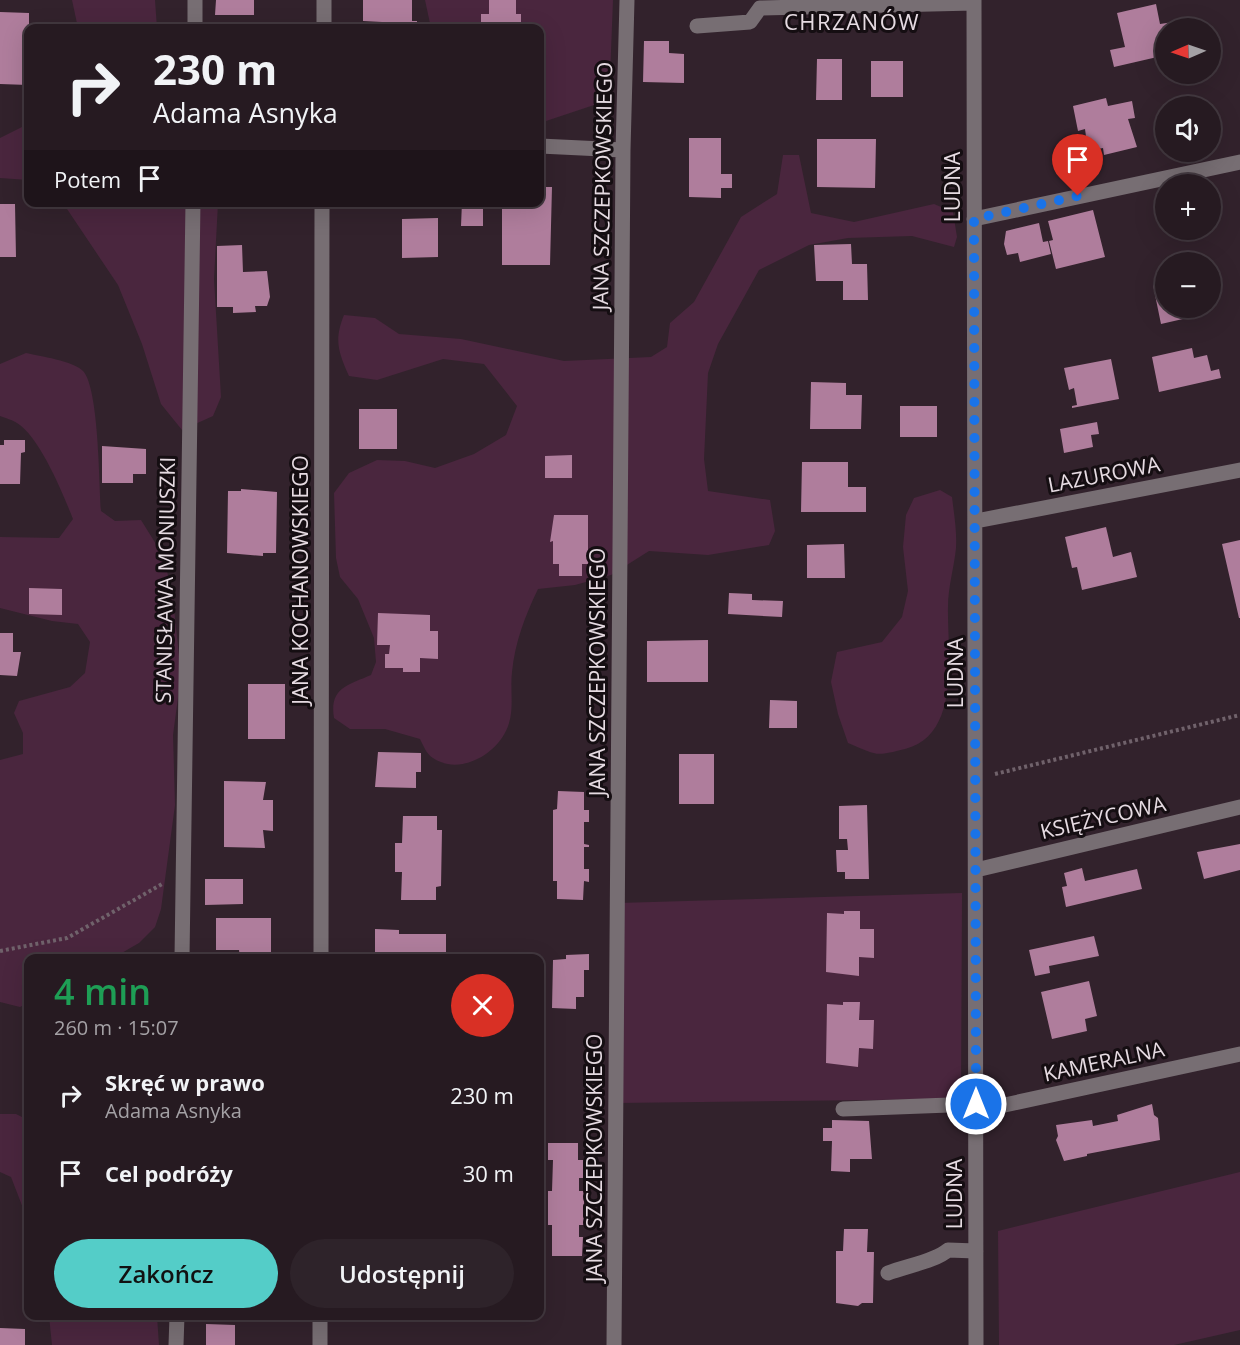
<!DOCTYPE html>
<html lang="pl">
<meta charset="utf-8">
<style>
body{margin:0;font-family:"Open Sans",sans-serif;background:#2e232a;color:#f1f3f6;height:100vh;display:flex;flex-direction:column;font-size:22px;white-space:nowrap}
*{box-sizing:border-box;margin:0}
p{font-size:20px;color:#a4a1a5}
.icon{flex:none;width:33px;height:33px;fill:none;stroke:currentColor;stroke-width:2;stroke-linecap:round;stroke-linejoin:round}
.map{position:relative;flex:1;overflow:hidden}
.panel{position:absolute;left:24px;top:954px;width:520px;height:366px;display:flex;flex-direction:column;background:#261a21;border-radius:12px;box-shadow:0 6px 24px #0002,0 0 0 2px #42383f}
.panel>*{flex:none}
.hud{position:absolute;left:24px;top:24px;width:520px;height:183px;border-radius:12px;box-shadow:0 6px 24px #0002,0 0 0 2px #42383f;background:#261a21;color:#f1f3f6;overflow:hidden}
.needle{width:39px;rotate:268deg}
.fabs{position:absolute;left:1155px;top:18px;display:grid;gap:12px}
.fabs a{display:grid;place-items:center;width:66px;height:66px;border-radius:50%;background:#261a21;box-shadow:0 6px 24px #0002,0 0 0 2px #42383f;font-size:30px}
.pin{position:absolute;display:grid;place-items:center;width:51px;height:51px;color:#fff;margin:-62px -26px;border-radius:50% 50% 50% 0;rotate:-45deg;box-shadow:0 0 6px #0007}
.pin .icon{rotate:45deg}
.me{position:absolute;width:66px;margin:-33px;rotate:0deg;stroke-linejoin:round;filter:drop-shadow(0 0 4px #0008)}
.turn{display:flex;align-items:center;gap:21px;height:126px;padding:0 30px;font-size:27px}
.turn .icon{width:78px;height:78px;stroke-width:2.5}
.turn b{display:block;font-size:42px;line-height:51px}
.then{display:flex;align-items:center;height:57px;padding:0 30px;background:#0003;gap:12px;font-size:22px}
.round{display:grid;place-items:center;flex:none;width:63px;height:63px;border-radius:32px;background:#2e232a}
.summary{display:flex;align-items:center;justify-content:space-between;height:102px;padding:0 30px}
h1{font-size:36px;font-weight:600;line-height:45px;color:#1e9e55}
.action{display:flex;gap:12px;margin-top:auto;padding:12px 30px}
.action a{flex:1;height:69px;border-radius:36px;background:#54cdc8;color:#111;font-size:24px;font-weight:600;line-height:69px;text-align:center}
.action a+a{background:#2e232a;color:#f1f3f6}
ul{padding:0;list-style:none}
li{display:flex;align-items:center;gap:18px;height:78px;padding:0 30px}
li div{flex:1}
li b{display:block;font-size:22px}
li em{font-style:normal}
.map>svg:first-child{display:block}
.green{fill:#4a263e}
.building{fill:#af7d9c}
.lines{fill:none;stroke-linecap:round;stroke-linejoin:round}
.path{stroke:#70626b;stroke-width:4;stroke-dasharray:3 3;stroke-linecap:butt}
.minor{stroke:#776e73;stroke-width:15}
.route{stroke:#1a73e8;stroke-width:10;stroke-dasharray:0 18}
.labels{text-anchor:middle;stroke-width:6;stroke-linejoin:round;paint-order:stroke}
.street-label{font-size:21px;fill:#e6dbe2;stroke:#150e12}
.neighbourhood-label{font-size:22px;letter-spacing:1.5px;fill:#e6dbe2;stroke:#150e12}
</style>
<div class="map">
<svg width="1240" height="1345" viewBox="0 0 1240 1345">
<rect width="100%" height="100%" fill="#32222c"/>
<path class="green" d="M72 0H155L157 28H78Z
M425 0H613L610 77 603 102 540 123V28H431Z
M28 124V180L0 178V138Z
M783 155H799L811 213 854 222 934 204 953 212 957 237 954 247 912 236 848 238 809 245 759 270 718 344 708 373 704 459 708 491 770 500 775 531 769 545 708 555 649 551 611 575 575 585 538 589C525 616 515 642 512 672 510 689 514 707 509 723 501 752 461 777 433 758 427 755 423 745 420 739L385 729H350L334 718C329 688 348 685 371 675L376 662 374 638 358 599 340 577 336 558 334 493 349 473 377 460 405 461 435 468 474 454 506 435 517 406 484 364 443 359 377 380 349 376C338 351 334 340 344 315L375 318 399 334 461 339 564 361 651 357 667 347 670 323 694 302 741 217 777 194Z
M63 203H218L214 279 221 397 213 416 182 430 161 404 142 344 118 285Z
M26 353C39 356 74 361 83 371 99 388 99 483 101 511L115 521 141 520 164 557 173 599 181 675 173 735 175 805 161 909 155 927 139 943 113 958H28V1003L20 1007 0 1002V760L23 754V733L14 713 19 701 70 687 85 673 90 642 78 624 52 621 0 608V537L59 538 73 519C63 494 40 437 17 423 13 420 5 418 0 416V364Z
M940 490 952 497C954 514 957 531 956 548 954 568 948 587 948 607 947 650 962 735 905 749 874 757 877 755 848 743L838 714 831 682 837 652 882 642 902 617 908 591 903 547 906 515 914 498Z
M962 893 961 1099 616 1103 618 903Z
M0 1114H16L28 1120V1221L11 1177 0 1172Z
M1240 1172V1330L1174 1345H999L998 1231Z
M49 1316H157L159 1345H52Z"/>
<path class="building" d="M216 0H254V15H215Z
M363 0H412V21H417V28H381L382 22 363 21Z
M489 0H516V14H521V28H481V14H489Z
M1156 4 1160 24 1173 22 1174 28H1166V55L1114 67 1110 50 1125 47 1117 13Z
M0 12 29 13V26L34 28H28V85L0 84Z
M644 41H669V53L684 54V83L643 82Z
M817 59H842V100H816Z
M871 61H903V97H871Z
M1106 98 1108 106 1132 101 1135 118 1128 119 1137 147 1104 155 1103 148 1088 151 1085 129 1078 131 1073 106Z
M689 138H721V174H732V188H721V198L689 197Z
M817 139H876L875 188 817 187Z
M540 187H552L550 265H502V202H540Z
M462 202H483V226H461Z
M0 204H15L16 257H0Z
M1093 210 1105 257 1056 269 1049 241 1053 240 1048 221Z
M438 218V257L402 258V219Z
M1039 223 1043 242 1048 241 1051 254 1020 262 1018 253 1007 255 1004 244 1006 231Z
M851 244 852 264H867L868 300H843V281H816L814 245Z
M242 245 243 272 267 271 270 297 267 306H255L256 312 233 313V307H217V246Z
M1166 283V308H1194L1196 316 1161 324 1153 285Z
M1192 348 1194 358 1207 355 1211 371 1219 369 1221 378 1159 392 1152 357Z
M1111 359 1119 399 1072 408V406L1077 405 1074 388 1069 390 1064 368Z
M811 382 846 383V395H862L861 429H810Z
M900 406H937V437H900Z
M359 409H397V449H359Z
M1097 422 1099 434 1091 435 1093 447 1064 453 1060 429Z
M4 440H25V452L21 453 20 484H0V445H4Z
M102 446 146 449V474H133V483H102Z
M572 455V478H545V456Z
M802 462H848V487H866V512H801Z
M241 489 277 492 276 553H263V556L227 553 228 491H241Z
M554 515H588V564H582V576H559V564H553V541L550 542Z
M1106 527 1113 557 1131 552 1137 577 1082 590 1077 567 1072 568 1065 537Z
M1240 540V618H1239L1222 544Z
M844 544 845 578H807V545Z
M29 588 62 589V615L29 614Z
M729 593 752 594V600L783 601 782 617 728 614Z
M378 613 430 615V631H438V659L420 658V672H403V668H385V654H389L390 645H377Z
M0 633H13V652H21L17 676 0 675Z
M708 640V682H647V641Z
M248 684H285V739H248Z
M770 700 797 701V728H769Z
M378 752 421 753V772H416V788L375 787Z
M679 754H714V804H679Z
M224 781 266 782 263 800H273V831L263 830 265 848 224 847Z
M558 791 584 792V810H589V822H584V844L589 845V847H584V869H589V882L584 881 583 900 557 899V881H553V810L557 809Z
M867 805 869 879H845V872H837L836 850H848L847 839H839V806Z
M403 816H437V830H442L441 886 436 887V900H401L402 872H395V843H402Z
M1240 844V870L1204 879 1197 852Z
M1082 868 1085 881 1137 869 1142 889 1066 907 1062 887 1067 886 1064 873Z
M205 879H243V904L205 905Z
M844 911H860V929H874V958L859 957V976L826 972 827 913 844 914Z
M216 918H271V958H240L239 950H216Z
M375 929 399 930V934H446V955L434 954V958H397V952H375Z
M1094 936 1099 956 1049 966 1050 973 1035 976 1029 950Z
M589 954V970H584V997H576V1009L552 1008 553 960 566 959V955Z
M1089 981 1097 1016 1085 1019 1087 1031 1052 1039 1041 992Z
M843 1002H860L859 1020H874L873 1049 859 1048 858 1067 826 1063 827 1004 843 1005Z
M1152 1104 1154 1115 1158 1118 1160 1140 1087 1154V1156L1064 1161 1056 1140 1058 1136 1056 1125 1092 1120 1093 1126 1118 1121 1117 1115Z
M832 1120 869 1121 872 1159H850V1172L831 1171 832 1141H823V1128H832Z
M548 1143H578V1160H583V1178H579V1191H584V1225H579V1237H583L582 1256H552V1225H548V1191H552L553 1160H548Z
M844 1229H868L867 1252H874L873 1303H862L858 1306 836 1303V1251H843Z
M206 1324 235 1325V1345H206Z
M0 1328 25 1329V1345H0Z"/>
<g class="lines">
<path class="path" d="M995 774 1240 715
M0 951 67 938 164 883"/>
<path class="minor" d="M974 0 976 1345
M697 26 750 22 760 8 974 3
M195 28V0
M324 28V0
M540 146 623 150
M974 219 1240 162
M976 521 1240 470
M976 870 1240 807
M182 958 193 202
M321 958 322 202
M843 1109 976 1104
M977 1111 1240 1054
M888 1273C906 1266 936 1261 948 1250L976 1251
M176 1345 177 1316
M320 1345V1316
M614 1345 623 150 627 0"/>
</g>
<g class="lines">
<path class="route" d="M976 1104 974 219 1078 196"/>
</g>
<g class="labels">
<g class="street-label">
<text transform="translate(603 186) rotate(-89)" y="7">JANA SZCZEPKOWSKIEGO</text>
<text transform="translate(953 187) rotate(-90)" y="7">LUDNA</text>
<text transform="translate(1104 475) rotate(-11)" y="7">LAZUROWA</text>
<text transform="translate(166 580) rotate(-89)" y="7">STANISŁAWA MONIUSZKI</text>
<text transform="translate(301 580) rotate(-90)" y="7">JANA KOCHANOWSKIEGO</text>
<text transform="translate(598 672) rotate(-90)" y="7">JANA SZCZEPKOWSKIEGO</text>
<text transform="translate(956 673) rotate(-90)" y="7">LUDNA</text>
<text transform="translate(1103 818) rotate(-13)" y="7">KSIĘŻYCOWA</text>
<text transform="translate(1104 1062) rotate(-12)" y="7">KAMERALNA</text>
<text transform="translate(595 1158) rotate(-90)" y="7">JANA SZCZEPKOWSKIEGO</text>
<text transform="translate(955 1194) rotate(-90)" y="7">LUDNA</text>
</g>
<g class="neighbourhood-label">
<text x="852" y="30">CHRZANÓW</text>
</g>
</g>
</svg>
<div class="fabs">
<a><svg class="needle" viewBox="-14 -14 28 28"><path d="M0-13l5 13h-10z" fill="#e53935"/><path d="M0 13l5-13h-10z" fill="#a4a1a5"/></svg></a>
<a><svg class="icon" aria-label="sound" viewBox="0 0 24 24"><path d="M4 9h4l5-4v14l-5-4H4zM17 9q2 3 0 6"/></svg></a>
<a>+</a>
<a>−</a>
</div>
<div class="pin" style="left:1078px;top:196px;background:#d93025"><svg class="icon" aria-label="arrive" viewBox="0 0 24 24"><path d="M6 21V4h12l-3 4 3 4H6"/></svg></div>
<svg class="me" style="left:976px;top:1104px" viewBox="-20 -20 40 40"><circle r="17" fill="#1a73e8" stroke="#fff" stroke-width="3"/><path d="M0-11L8 9 0 5-8 9z" fill="#fff"/></svg>
<div class="hud">
<div class="turn"><svg class="icon" aria-label="right" viewBox="0 0 24 24"><path d="M7 20v-9h11M14 6l5 5-5 5"/></svg><div><b>230 m</b>Adama Asnyka</div></div>
<div class="then">Potem<svg class="icon" aria-label="arrive" viewBox="0 0 24 24"><path d="M6 21V4h12l-3 4 3 4H6"/></svg></div>
</div>
<section class="panel">
<div class="summary"><div><h1>4 min</h1><p>260 m · 15:07</p></div><a class="round" style="background:#d93025;color:#fff"><svg class="icon" aria-label="close" viewBox="0 0 24 24"><path d="M6 6l12 12M18 6L6 18"/></svg></a></div>
<ul>
<li><svg class="icon" aria-label="right" viewBox="0 0 24 24"><path d="M7 20v-9h11M14 6l5 5-5 5"/></svg><div><b>Skręć w prawo</b><p>Adama Asnyka</p></div><em>230 m</em></li>
<li><svg class="icon" aria-label="arrive" viewBox="0 0 24 24"><path d="M6 21V4h12l-3 4 3 4H6"/></svg><div><b>Cel podróży</b></div><em>30 m</em></li>
</ul>
<div class="action"><a>Zakończ</a><a>Udostępnij</a></div>
</section>
</div>
